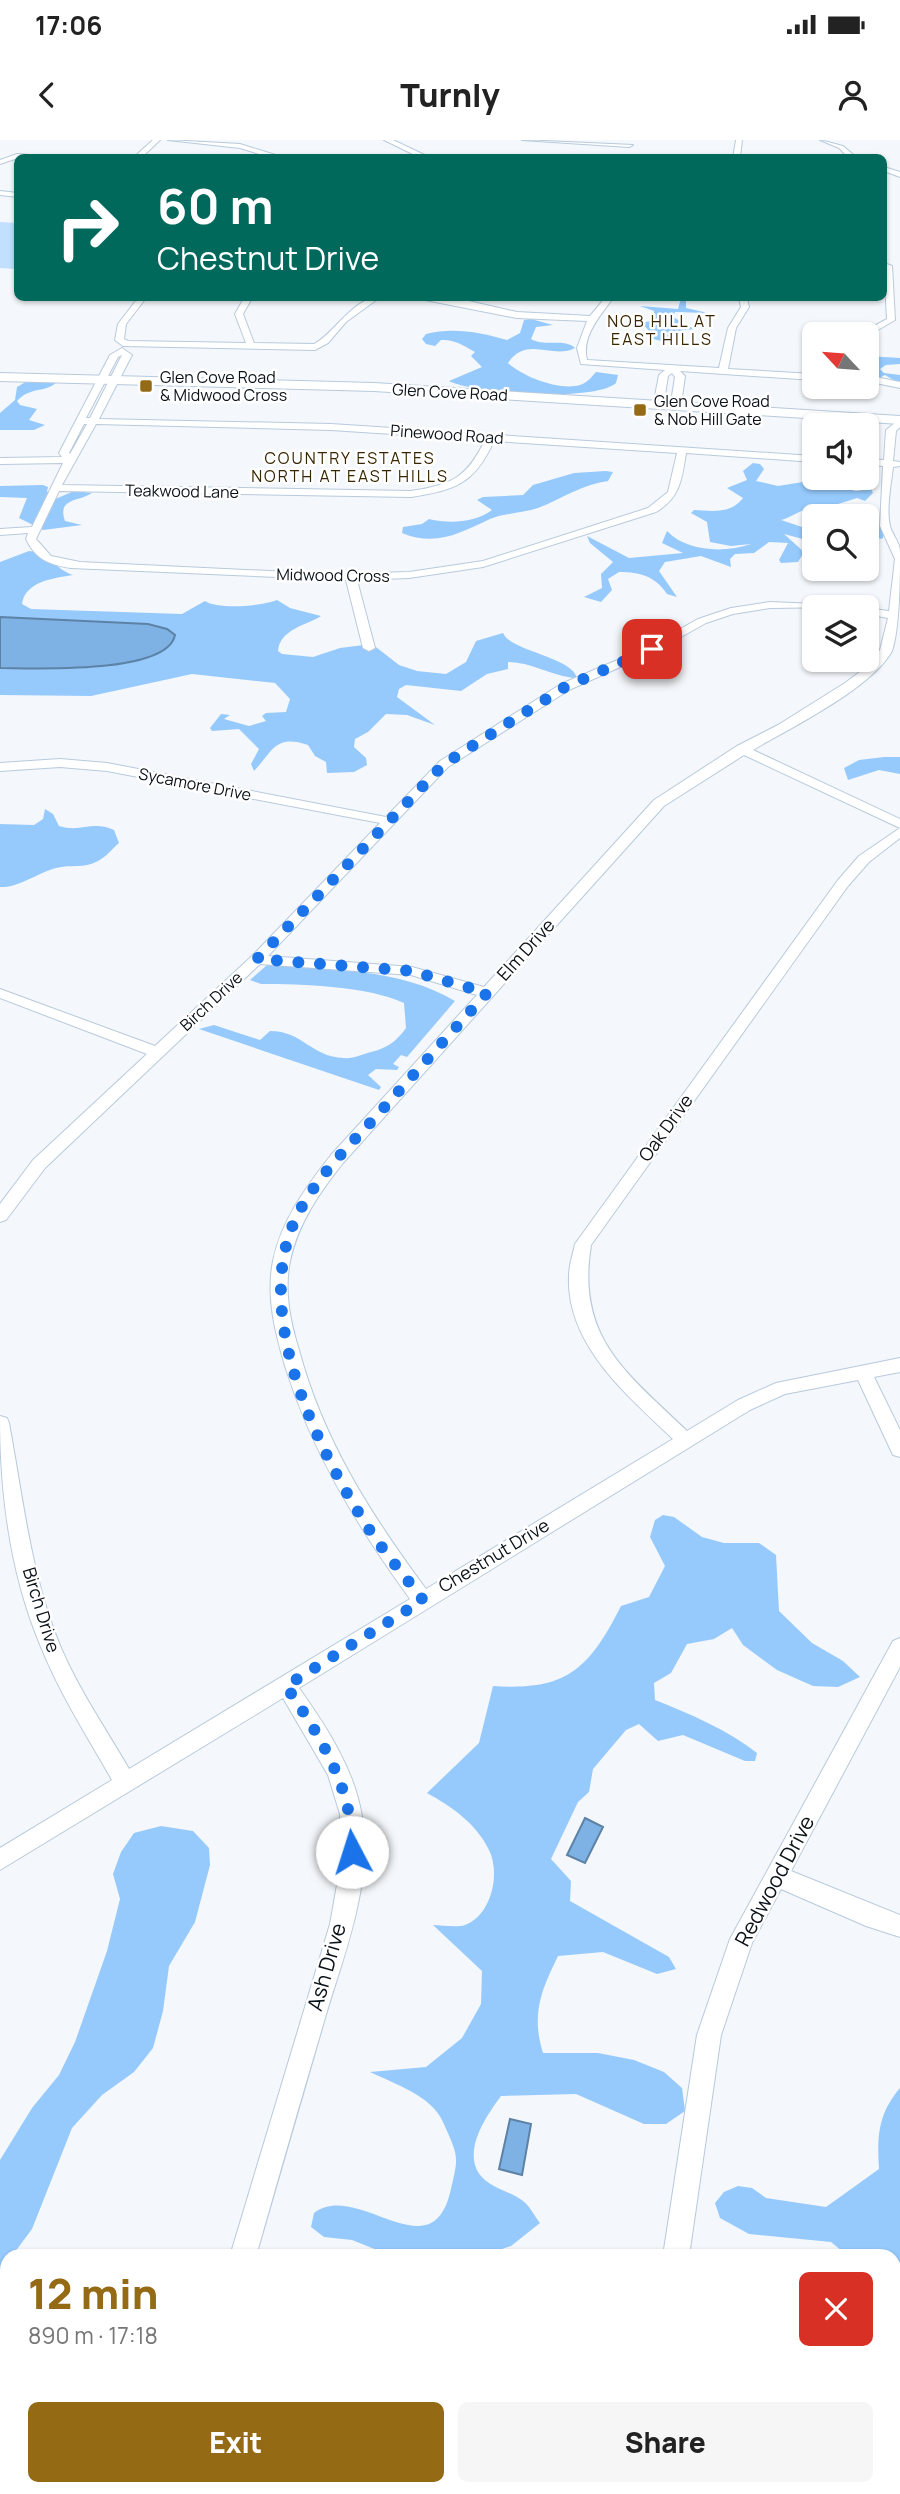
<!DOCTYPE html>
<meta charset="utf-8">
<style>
body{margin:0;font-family:Manrope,sans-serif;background:#f6f6f6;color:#222;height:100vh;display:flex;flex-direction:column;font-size:26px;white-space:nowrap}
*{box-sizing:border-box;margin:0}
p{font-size:23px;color:#767676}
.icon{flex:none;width:38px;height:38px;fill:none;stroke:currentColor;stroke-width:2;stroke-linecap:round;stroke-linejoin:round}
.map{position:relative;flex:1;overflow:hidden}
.details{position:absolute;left:0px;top:2109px;width:901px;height:247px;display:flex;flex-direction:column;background:#fff;border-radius:21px 21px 0 0;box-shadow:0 2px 5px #0004}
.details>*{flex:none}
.top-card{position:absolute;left:14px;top:14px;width:873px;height:147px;border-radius:10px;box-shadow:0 2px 5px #0004;background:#00695c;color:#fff;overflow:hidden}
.needle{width:46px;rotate:296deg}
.fabs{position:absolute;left:802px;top:182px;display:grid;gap:14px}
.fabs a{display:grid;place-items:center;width:77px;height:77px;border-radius:10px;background:#fff;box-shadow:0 2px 5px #0004;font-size:35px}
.pin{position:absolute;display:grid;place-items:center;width:60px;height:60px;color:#fff;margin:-30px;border-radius:14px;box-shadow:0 4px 10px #0006}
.me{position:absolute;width:77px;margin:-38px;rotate:355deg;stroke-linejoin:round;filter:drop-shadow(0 0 5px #0008)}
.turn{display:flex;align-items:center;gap:24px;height:147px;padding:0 28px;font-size:32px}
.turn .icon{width:91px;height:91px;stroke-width:2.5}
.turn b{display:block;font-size:49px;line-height:60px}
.round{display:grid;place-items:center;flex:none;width:74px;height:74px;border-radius:10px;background:#f6f6f6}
.overview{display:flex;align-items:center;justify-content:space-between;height:119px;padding:0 28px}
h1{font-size:42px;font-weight:800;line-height:52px;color:#946a14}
.action{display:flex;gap:14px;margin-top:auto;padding:14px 28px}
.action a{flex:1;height:80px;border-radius:10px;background:#946a14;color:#fff;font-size:28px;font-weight:800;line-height:80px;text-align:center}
.action a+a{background:#f6f6f6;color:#222}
.status{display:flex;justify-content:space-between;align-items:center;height:49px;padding:0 35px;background:#fff;direction:ltr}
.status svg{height:19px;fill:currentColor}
header{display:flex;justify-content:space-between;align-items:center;height:91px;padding:0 28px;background:#fff;font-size:32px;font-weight:800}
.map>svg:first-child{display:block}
.green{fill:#c1e0fe}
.forest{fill:#96cafd}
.water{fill:#7fb2e4;stroke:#5c82a6;stroke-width:2}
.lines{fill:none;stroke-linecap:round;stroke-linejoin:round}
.minor-casing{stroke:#b8cadc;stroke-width:2}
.major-casing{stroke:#b8cadc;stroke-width:2}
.minor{fill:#fff;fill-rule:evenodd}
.major{fill:#fff;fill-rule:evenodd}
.route{stroke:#1a73e8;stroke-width:12;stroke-dasharray:0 21.6}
.poi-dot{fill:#946a14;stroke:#fff;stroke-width:2.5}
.labels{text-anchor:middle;stroke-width:5;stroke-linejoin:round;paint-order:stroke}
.far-neighbourhood-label{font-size:16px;letter-spacing:2px;fill:#392500;stroke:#fff}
.far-poi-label{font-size:16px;fill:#0a1117;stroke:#fff;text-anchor:start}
.far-street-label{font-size:16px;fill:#0a1117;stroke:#fff}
.street-label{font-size:18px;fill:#0a1117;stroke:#fff}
.near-street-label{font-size:21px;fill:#0a1117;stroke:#fff}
</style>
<div class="status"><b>17:06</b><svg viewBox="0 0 49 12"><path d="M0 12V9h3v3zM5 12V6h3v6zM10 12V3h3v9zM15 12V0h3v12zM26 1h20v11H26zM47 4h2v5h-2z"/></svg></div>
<header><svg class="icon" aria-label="back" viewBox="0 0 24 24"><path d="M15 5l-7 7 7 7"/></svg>Turnly<svg class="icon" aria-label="person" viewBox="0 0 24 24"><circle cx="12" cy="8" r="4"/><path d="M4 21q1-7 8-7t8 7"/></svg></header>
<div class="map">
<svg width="900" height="2354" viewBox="0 0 900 2354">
<rect width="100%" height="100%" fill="#f4f7fb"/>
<path class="green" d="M0 82 17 83 15 129 0 128Z"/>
<path class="forest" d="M681 158H686V168L708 173 675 172 673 177 694 189 663 193 677 200 670 203 649 198 647 195 650 192 642 183 654 180V171L640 166 678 169Z
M531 179 553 185 536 187 531 199C544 207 565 198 575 208 552 220 527 195 508 223 523 237 560 251 580 245 589 242 592 236 596 232L618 235 616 243C595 262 474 254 449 241L482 227 471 216 475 212C466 207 455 199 441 200L435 206 426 204 422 199 426 194C452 187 481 192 507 200L520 193 524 180Z
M867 216 900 218V224L886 225 880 229 884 233 900 235V244L885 235 877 239 866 235V226L873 222Z
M29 240 57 242C46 253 31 246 17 261L20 265 37 269 29 280 45 285 34 290H0V273L15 260 17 247Z
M753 323 760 324 764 329 756 341 778 346 809 341 856 351 871 349 873 353 865 361 857 358 835 365C861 373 870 367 885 394L882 399 866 395V376C849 376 834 367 817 367 804 367 793 377 781 380L814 391V402L784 394 804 412 798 422 781 423 779 420 788 403 769 402 754 413 735 414 730 419 731 427 701 416 665 422 659 431 677 457 667 454C655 436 640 432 619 432L608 439 612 450 601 462 584 457 602 448 601 434 613 422 590 403 587 396 629 418 683 413 662 403 667 391C687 412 725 413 751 404L731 406 710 402 707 382 691 373 694 370C713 371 731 374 743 358L727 348 747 340 743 331Z
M606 331 613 332 608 341C583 344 561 359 538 368 523 373 505 373 490 379 460 393 436 407 402 393L403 387 422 384 429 379C449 384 474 383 492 370L477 360 483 357 523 355 533 345 574 333Z
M43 345 48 347 47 351 53 360 74 351 92 353C78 362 57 358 65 381L82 385 43 390 19 378 27 358 0 357V346Z
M29 411C49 413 56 430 73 435 55 438 25 441 22 464L31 469 182 474 205 461C218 470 262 466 277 460L290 468 321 476C307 485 280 489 278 511L282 514 313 517 340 508 372 504 399 525 417 531 446 534 466 522 476 501 503 493C510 511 572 517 577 538 553 537 532 522 508 522V529L487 534 461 551 406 545 399 549 397 557 435 585 407 575 386 574 368 592 355 599 354 607 366 618 367 625 354 632 327 633 326 622 315 616 308 605C275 594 273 611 254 631L251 624 259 609 239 589 212 591 210 588 221 574 230 575 224 579 249 586 266 581 262 576 266 573 286 572 290 559 275 543 192 534 91 556 0 555V422Z
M884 617H900V634L879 630 848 640 844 628 859 620Z
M45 669 53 674 59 686C82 693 91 680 114 690L119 703C112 709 106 717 98 721 83 729 71 724 56 728 37 733 19 748 0 747V684L34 685 43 679Z
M267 825C330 830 400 828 455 861L407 917 401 915 393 924 399 927 397 930 376 929 368 935 381 947 379 950 199 889 214 885 260 900 270 891C303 891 311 917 344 918 353 919 363 914 371 912 387 908 396 902 406 888L404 863C367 846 302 844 261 844L250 840Z
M663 1375 674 1377 702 1397 724 1403H759L776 1415 779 1471 812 1503 843 1521 860 1537 838 1547 813 1546 777 1530 743 1505 732 1488 714 1499 687 1504 671 1533 654 1543 655 1560C690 1574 728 1590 757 1613L755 1621H745L683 1595 658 1601 639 1584 626 1590 593 1629 589 1652 578 1662 551 1719 571 1741 570 1761 669 1817 676 1829 657 1834 603 1812 558 1816C541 1851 531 1874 543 1913H598L634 1920 664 1932 682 1948 685 1971 666 1984H644L576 1954 501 1956C487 1975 461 2012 481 2036 492 2049 510 2051 523 2061 530 2066 535 2077 540 2083L511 2106 481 2116H392L352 2100 324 2097 311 2087 314 2073C357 2040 430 2132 450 2053 459 2015 459 2018 443 1982 432 1956 395 1944 370 1932L426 1927 462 1898 481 1864 482 1831 433 1785C442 1785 456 1788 465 1785 491 1776 501 1734 489 1710 476 1683 452 1667 427 1653L479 1603 493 1546C567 1551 589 1529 621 1466L649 1457 665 1426 650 1397 655 1380Z
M161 1686 193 1691 209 1708 210 1725 195 1782 169 1826 163 1871 153 1908 134 1932 102 1955 72 1988 32 2089 12 2116H7L0 2145V2020L32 1968 59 1935 75 1902 107 1811 120 1759 113 1734 121 1712 134 1693Z
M900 1948V2354H824V2349L894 2348V2116H848L831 2102 749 2094 720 2078 715 2063 724 2052 738 2046 752 2048 766 2058 826 2067 879 2029C877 1996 878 1974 900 1948Z"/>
<path class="water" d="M0 477 148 484 167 489 175 495C167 535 32 528 0 528Z
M585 1678 603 1687 585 1723 567 1715Z
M510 1979 531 1984 522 2035 499 2029Z"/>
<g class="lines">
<g class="minor-casing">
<path id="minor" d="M153 0H160L141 18H133Z
M168 0 240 4 285 18H272L240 8Z
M384 0H393L431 18H421Z
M522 0 633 5 629 7Z
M736 0H742L740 18H733Z
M820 0 843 6 857 18H849L839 8Z
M17 14 41 16 44 18H18L0 24V20Z
M884 27 900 32V37L884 31Z
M0 51 18 53V57L0 55Z
M884 123 892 126 895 180 866 197 863 192 887 179Z
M138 158H146L126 184 124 199 128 201 246 203 235 174 244 158H252L243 174 254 203 314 204C333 195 354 156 379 158L346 182 328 203 315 210 123 206 115 200 118 184Z
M415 158 460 159 517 172 590 176 605 158H613C601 175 581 196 587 220L719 228 728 188 741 167 739 158H747L749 167 736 188 728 229 814 234V240L680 231 685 236 682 257 669 268 655 256 659 235 665 230 581 224 577 208 587 181 517 178ZM672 233 675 237 672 256 669 260 665 255 668 236Z
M122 208 132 215 99 279 331 284 814 316V322L686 313C682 339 680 358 656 372L483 427 409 438 357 440 375 508 369 511 363 508 346 440 71 428C50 425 35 419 26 399L28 393 0 395V389L32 387 63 323 0 324V318L62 317 59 313 110 215ZM122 215 90 278H86L118 217ZM84 284H87L70 314 69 313ZM96 284 331 290 485 300C467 338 451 345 411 351L62 345ZM494 301 677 313 668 352 648 368 483 421 409 432 332 434 80 422 51 416 36 399 59 351 411 357C456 350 474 344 494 301Z
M866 235 900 242V248L866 241Z
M900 279V287L896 291 893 321 900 322V326L893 327C891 345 886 368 890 386 892 394 899 401 900 410 900 436 900 488 892 511 871 549 790 588 753 610L900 679V688L744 615 664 666 343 1023C320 1052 298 1083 290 1121 284 1152 290 1181 299 1210 323 1300 371 1375 426 1449L673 1299C628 1256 566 1205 569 1136 569 1125 573 1114 575 1104L838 740 859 716 900 688V698L869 722 848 746 591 1105C576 1198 626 1232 687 1291L738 1260 776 1243 900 1218V1232L874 1237 900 1290V1317L893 1315 858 1240 785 1254 750 1270 299 1548C326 1586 355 1630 362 1677 373 1748 342 1818 323 1885 300 1962 278 2039 256 2116H230L330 1784 342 1717 340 1674 328 1635 283 1558 0 1730V1708L112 1640C87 1596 60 1554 41 1507 10 1434 0 1354 0 1276L7 1278 9 1283C23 1358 31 1437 61 1508 79 1550 106 1589 129 1629L410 1459C357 1386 312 1312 285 1226 275 1192 266 1157 273 1121 281 1081 306 1047 331 1015L477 855 411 835 260 824 45 1028 6 1080 0 1082V1064L33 1020 147 914 0 858V849L155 906 252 816 380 683 107 631 60 627 0 631V623L60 619 107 623 386 677 440 621 561 544 648 507 698 479 731 468 770 462 840 465 841 467 770 468 733 474 706 483 656 511 569 550 448 627 268 816 412 827 484 847 654 660 737 606 778 585 845 543 869 525 880 510 888 478 866 474V468L889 471 895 419 880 386 883 326 866 325V319L884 320 886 290Z
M900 1498V1527L791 1731 900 1775V1797L866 1786 781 1749 752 1803 721 1895 689 2116H663L697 1895 730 1799 893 1501Z
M160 2348H188L187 2354H159Z
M627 2348H655L654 2354H626Z"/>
</g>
<g class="major-casing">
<path id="major" d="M0 233 374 243 900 276V284L374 251 0 241Z"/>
</g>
<use href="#minor" class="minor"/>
<use href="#major" class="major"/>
</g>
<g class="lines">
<path class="route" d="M352 1712C354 1649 320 1596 286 1546L423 1460C404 1435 382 1410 365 1383 313 1301 248 1164 300 1070 318 1037 345 1010 370 983 409 940 448 896 487 853L412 831 257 819 444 624 565 547 652 509"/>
</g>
<g class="poi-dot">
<rect x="139" y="239" width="14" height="14" rx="3.5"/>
<rect x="633" y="263" width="14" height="14" rx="3.5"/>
</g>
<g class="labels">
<g class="far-neighbourhood-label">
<text x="662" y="187">NOB HILL AT<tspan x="662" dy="18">EAST HILLS</tspan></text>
<text x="350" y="324">COUNTRY ESTATES<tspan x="350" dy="18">NORTH AT EAST HILLS</tspan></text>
</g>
<g class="far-poi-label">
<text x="160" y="243">Glen Cove Road<tspan x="160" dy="18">&amp; Midwood Cross</tspan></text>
<text x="654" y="267">Glen Cove Road<tspan x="654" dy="18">&amp; Nob Hill Gate</tspan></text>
</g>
<g class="far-street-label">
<text transform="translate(450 252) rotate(3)" y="6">Glen Cove Road</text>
<text transform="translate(447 294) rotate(4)" y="6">Pinewood Road</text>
<text transform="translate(182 351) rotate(1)" y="6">Teakwood Lane</text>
<text transform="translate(333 435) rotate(1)" y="6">Midwood Cross</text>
<text transform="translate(195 644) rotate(11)" y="6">Sycamore Drive</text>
<text transform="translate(211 861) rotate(-43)" y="6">Birch Drive</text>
</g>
<g class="street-label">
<text transform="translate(526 810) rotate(-48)" y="6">Elm Drive</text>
<text transform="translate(666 988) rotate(-54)" y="6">Oak Drive</text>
<text transform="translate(494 1416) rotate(-31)" y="6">Chestnut Drive</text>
<text transform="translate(41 1470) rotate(73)" y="6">Birch Drive</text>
</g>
<g class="near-street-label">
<text transform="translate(775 1741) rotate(-62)" y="7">Redwood Drive</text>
<text transform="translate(327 1827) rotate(-74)" y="7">Ash Drive</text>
</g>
</g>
</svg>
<div class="fabs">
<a><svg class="needle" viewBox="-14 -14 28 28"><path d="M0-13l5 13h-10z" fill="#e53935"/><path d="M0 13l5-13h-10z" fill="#767676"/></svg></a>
<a><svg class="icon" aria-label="sound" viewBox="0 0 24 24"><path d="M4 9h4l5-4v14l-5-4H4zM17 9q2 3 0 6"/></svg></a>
<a><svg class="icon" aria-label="search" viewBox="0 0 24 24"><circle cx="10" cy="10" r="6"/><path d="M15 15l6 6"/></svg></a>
<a><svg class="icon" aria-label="layers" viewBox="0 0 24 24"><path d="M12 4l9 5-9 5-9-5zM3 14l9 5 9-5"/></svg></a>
</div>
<div class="pin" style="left:652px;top:509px;background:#d93025"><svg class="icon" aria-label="arrive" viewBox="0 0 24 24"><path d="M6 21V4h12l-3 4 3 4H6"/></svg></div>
<svg class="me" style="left:352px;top:1712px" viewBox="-20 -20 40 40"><circle r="19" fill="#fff"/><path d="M0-13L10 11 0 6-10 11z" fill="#1a73e8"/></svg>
<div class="top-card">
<div class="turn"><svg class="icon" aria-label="right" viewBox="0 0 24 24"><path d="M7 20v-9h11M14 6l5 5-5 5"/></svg><div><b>60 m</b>Chestnut Drive</div></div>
</div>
<section class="details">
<div class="overview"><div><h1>12 min</h1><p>890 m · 17:18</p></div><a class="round" style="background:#d93025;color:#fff"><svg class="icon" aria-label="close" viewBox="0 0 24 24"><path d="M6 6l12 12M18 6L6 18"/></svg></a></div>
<div class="action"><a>Exit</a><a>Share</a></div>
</section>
</div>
